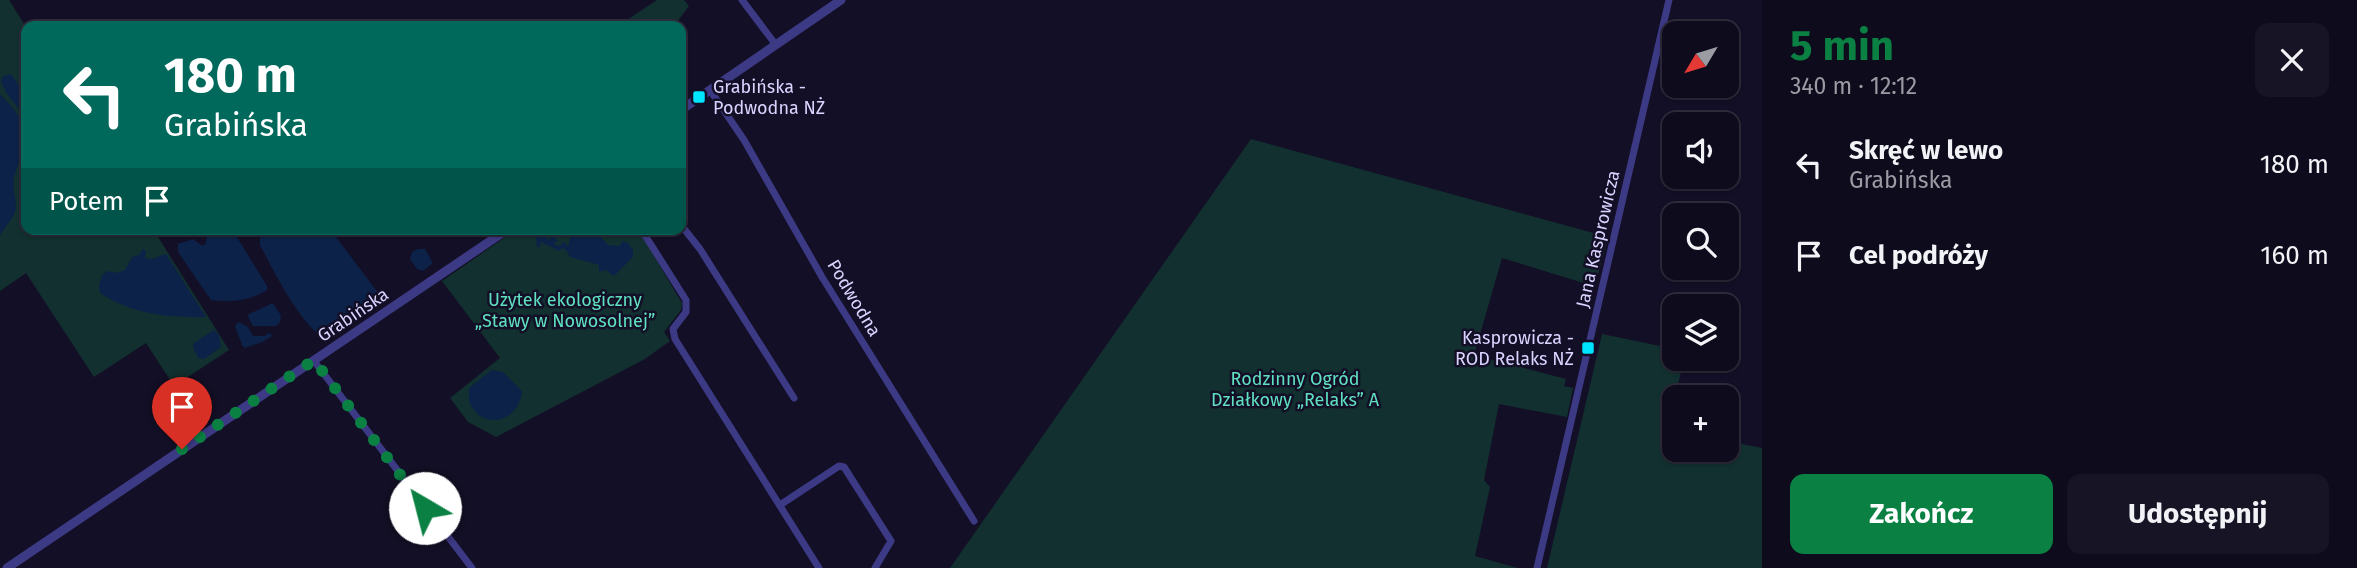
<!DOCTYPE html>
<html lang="pl">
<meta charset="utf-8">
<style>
body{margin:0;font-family:"Fira Sans",sans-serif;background:#171425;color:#f1f3f6;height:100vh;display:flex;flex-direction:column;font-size:26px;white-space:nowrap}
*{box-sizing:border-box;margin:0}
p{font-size:23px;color:#9b9ba3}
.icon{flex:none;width:38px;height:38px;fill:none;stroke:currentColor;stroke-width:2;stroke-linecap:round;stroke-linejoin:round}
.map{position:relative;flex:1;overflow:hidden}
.panel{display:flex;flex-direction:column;background:#0e0b1c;width:595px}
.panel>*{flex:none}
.top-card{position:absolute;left:21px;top:21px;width:665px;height:214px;border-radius:14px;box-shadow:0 2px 5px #0004,0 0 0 2px #2e2b3b;background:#00695c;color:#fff;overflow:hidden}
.needle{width:46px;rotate:232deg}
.controls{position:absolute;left:1662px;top:21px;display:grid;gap:14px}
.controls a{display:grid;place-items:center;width:77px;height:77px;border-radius:14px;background:#0e0b1c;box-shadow:0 2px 5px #0004,0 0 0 2px #2e2b3b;font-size:35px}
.pin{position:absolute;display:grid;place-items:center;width:60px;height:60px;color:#fff;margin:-72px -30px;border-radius:50% 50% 50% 0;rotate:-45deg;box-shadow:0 0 7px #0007}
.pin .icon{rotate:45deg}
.me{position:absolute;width:77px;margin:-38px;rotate:323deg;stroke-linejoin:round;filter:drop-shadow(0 0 5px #0008)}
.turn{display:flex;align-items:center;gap:24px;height:147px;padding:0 28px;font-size:32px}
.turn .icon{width:91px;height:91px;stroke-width:2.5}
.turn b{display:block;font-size:49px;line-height:60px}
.then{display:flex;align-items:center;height:66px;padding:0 28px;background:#0003;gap:14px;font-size:26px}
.round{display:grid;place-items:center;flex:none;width:74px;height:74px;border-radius:14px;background:#171425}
.overview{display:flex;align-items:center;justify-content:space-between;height:119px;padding:0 28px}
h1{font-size:42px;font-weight:700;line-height:52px;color:#0b8043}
.button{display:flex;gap:14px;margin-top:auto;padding:14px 28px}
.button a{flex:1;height:80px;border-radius:14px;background:#0b8043;color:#fff;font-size:28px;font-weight:700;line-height:80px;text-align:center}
.button a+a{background:#171425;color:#f1f3f6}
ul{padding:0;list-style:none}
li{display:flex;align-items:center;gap:21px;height:91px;padding:0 28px}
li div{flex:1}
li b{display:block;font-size:26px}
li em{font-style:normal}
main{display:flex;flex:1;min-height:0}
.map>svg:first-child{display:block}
.green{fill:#12302f}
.water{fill:#0c2248}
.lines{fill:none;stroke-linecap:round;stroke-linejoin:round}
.minor{stroke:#3d3a85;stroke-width:7}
.tertiary{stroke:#3d3a85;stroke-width:9}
.route{stroke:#0b8043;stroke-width:12;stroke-dasharray:0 21.6}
.poi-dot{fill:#00e5ff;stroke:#130f26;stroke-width:2.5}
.labels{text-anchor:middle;stroke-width:5;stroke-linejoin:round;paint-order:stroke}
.poi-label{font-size:18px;fill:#d9d4ff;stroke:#130f26;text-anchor:start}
.street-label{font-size:18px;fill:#d9d4ff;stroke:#130f26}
.park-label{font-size:18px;fill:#5fe0c0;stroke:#130f26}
</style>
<main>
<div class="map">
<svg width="1762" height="568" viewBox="0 0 1762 568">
<rect width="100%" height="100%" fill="#130f26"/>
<path class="green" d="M0 0H9L26 27V229H153L229 350 174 386 146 343 94 377 26 273 0 291Z
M657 0H684L689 6 674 26H618Z
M1251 139 1608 237 1597 279 1591 278 1590 285 1502 258 1474 355 1566 379 1564 386 1573 388 1567 417 1499 404 1484 480 1490 487 1475 556 1518 568H950Z
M517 229H638L682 303 681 310 664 332 670 341 645 359 496 437 468 422 450 398 500 358 442 281Z
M1602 334 1675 349V359H1684L1672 411 1675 412V450H1727V441L1762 448V568H1547Z"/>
<path class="water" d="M11 74 26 96V113L23 114 7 94 1 82 2 77Z
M0 94C32 126 27 136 15 174 11 185 16 197 16 207 15 218 4 227 0 236Z
M219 229H232L267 286V290C248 302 232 302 211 300L178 252V244L193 239 201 245H205L208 233Z
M275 229H330L382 298 331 335 323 338C296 317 276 275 260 245V238Z
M542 229 548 240 553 236 558 240 554 244 558 246 565 242 568 247 571 232 575 235 590 229 598 234 608 245 619 246 623 241 628 243 633 250V257L614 276 606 270 599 272V265L570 257 566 250 562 248 559 251 541 242 540 247H537L536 238Z
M143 249 146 251 145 258 152 259 166 254 206 317C169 318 131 314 100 293L99 285 102 275 108 271 116 273 125 270 132 257 139 255Z
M418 249H425L433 263 423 271 417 269 410 259 412 252Z
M273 303 281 316 280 322 276 326H253L247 315Z
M239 322 248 327 253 336H264L270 333 272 336 262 342 245 348 242 345 235 326Z
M214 330 219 335 221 347 204 359 198 358 193 347 194 343Z
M492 370 503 372 522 391C521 411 500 428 480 416 475 413 472 406 469 402V388Z"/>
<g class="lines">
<path class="minor" d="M742 0 776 45
M710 90 744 140 822 277 974 521
M681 225 700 249 794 398
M641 229 686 300V312L673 329 675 339 819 568
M314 361 472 568
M780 505 839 466 844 467 891 541 875 568
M1537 568 1669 0"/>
<path class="tertiary" d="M681 110 841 0
M7 568 508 229"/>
</g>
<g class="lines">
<path class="route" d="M182 449 314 360 425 508"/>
</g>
<g class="poi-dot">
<rect x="692" y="90" width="14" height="14" rx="3.5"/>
<rect x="1581" y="341" width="14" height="14" rx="3.5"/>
</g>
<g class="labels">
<g class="poi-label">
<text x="713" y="93">Grabińska -<tspan x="713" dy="21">Podwodna NŻ</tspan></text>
<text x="1574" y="344" text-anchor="end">Kasprowicza -<tspan x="1574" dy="21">ROD Relaks NŻ</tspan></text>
</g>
<g class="street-label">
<text transform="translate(1598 239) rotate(-77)" y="6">Jana Kasprowicza</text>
<text transform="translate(854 298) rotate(59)" y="6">Podwodna</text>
<text transform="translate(353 315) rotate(-34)" y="6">Grabińska</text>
</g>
<g class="park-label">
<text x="565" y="306">Użytek ekologiczny<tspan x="565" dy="21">„Stawy w Nowosolnej”</tspan></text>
<text x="1295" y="385">Rodzinny Ogród<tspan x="1295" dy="21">Działkowy „Relaks” A</tspan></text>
</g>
</g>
</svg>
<div class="controls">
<a><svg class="needle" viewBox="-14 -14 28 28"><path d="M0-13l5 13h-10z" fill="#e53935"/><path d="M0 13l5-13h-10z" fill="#9b9ba3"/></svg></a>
<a><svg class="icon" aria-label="sound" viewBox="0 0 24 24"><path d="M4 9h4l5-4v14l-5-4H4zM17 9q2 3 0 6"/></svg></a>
<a><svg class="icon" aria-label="search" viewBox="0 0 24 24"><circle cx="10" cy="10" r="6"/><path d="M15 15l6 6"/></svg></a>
<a><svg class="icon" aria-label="layers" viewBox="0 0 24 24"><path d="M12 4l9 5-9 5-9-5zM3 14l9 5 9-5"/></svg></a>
<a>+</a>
</div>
<div class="pin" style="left:182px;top:449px;background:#d93025"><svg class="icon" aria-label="arrive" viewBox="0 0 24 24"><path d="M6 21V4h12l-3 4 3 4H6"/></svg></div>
<svg class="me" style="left:425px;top:508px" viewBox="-20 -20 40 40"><circle r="19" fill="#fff"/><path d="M0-13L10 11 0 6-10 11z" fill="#0b8043"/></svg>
<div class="top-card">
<div class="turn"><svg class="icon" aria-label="left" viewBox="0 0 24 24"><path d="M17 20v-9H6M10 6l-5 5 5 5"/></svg><div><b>180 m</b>Grabińska</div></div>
<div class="then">Potem<svg class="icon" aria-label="arrive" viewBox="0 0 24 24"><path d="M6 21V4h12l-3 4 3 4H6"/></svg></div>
</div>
</div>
<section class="panel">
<div class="overview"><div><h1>5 min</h1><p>340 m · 12:12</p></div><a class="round"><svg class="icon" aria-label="close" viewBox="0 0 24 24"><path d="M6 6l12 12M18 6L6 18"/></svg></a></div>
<ul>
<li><svg class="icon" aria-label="left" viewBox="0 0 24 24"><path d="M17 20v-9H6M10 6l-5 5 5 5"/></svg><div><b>Skręć w lewo</b><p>Grabińska</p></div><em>180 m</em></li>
<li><svg class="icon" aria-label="arrive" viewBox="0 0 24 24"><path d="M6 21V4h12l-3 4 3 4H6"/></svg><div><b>Cel podróży</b></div><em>160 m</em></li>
</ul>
<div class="button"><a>Zakończ</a><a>Udostępnij</a></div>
</section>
</main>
